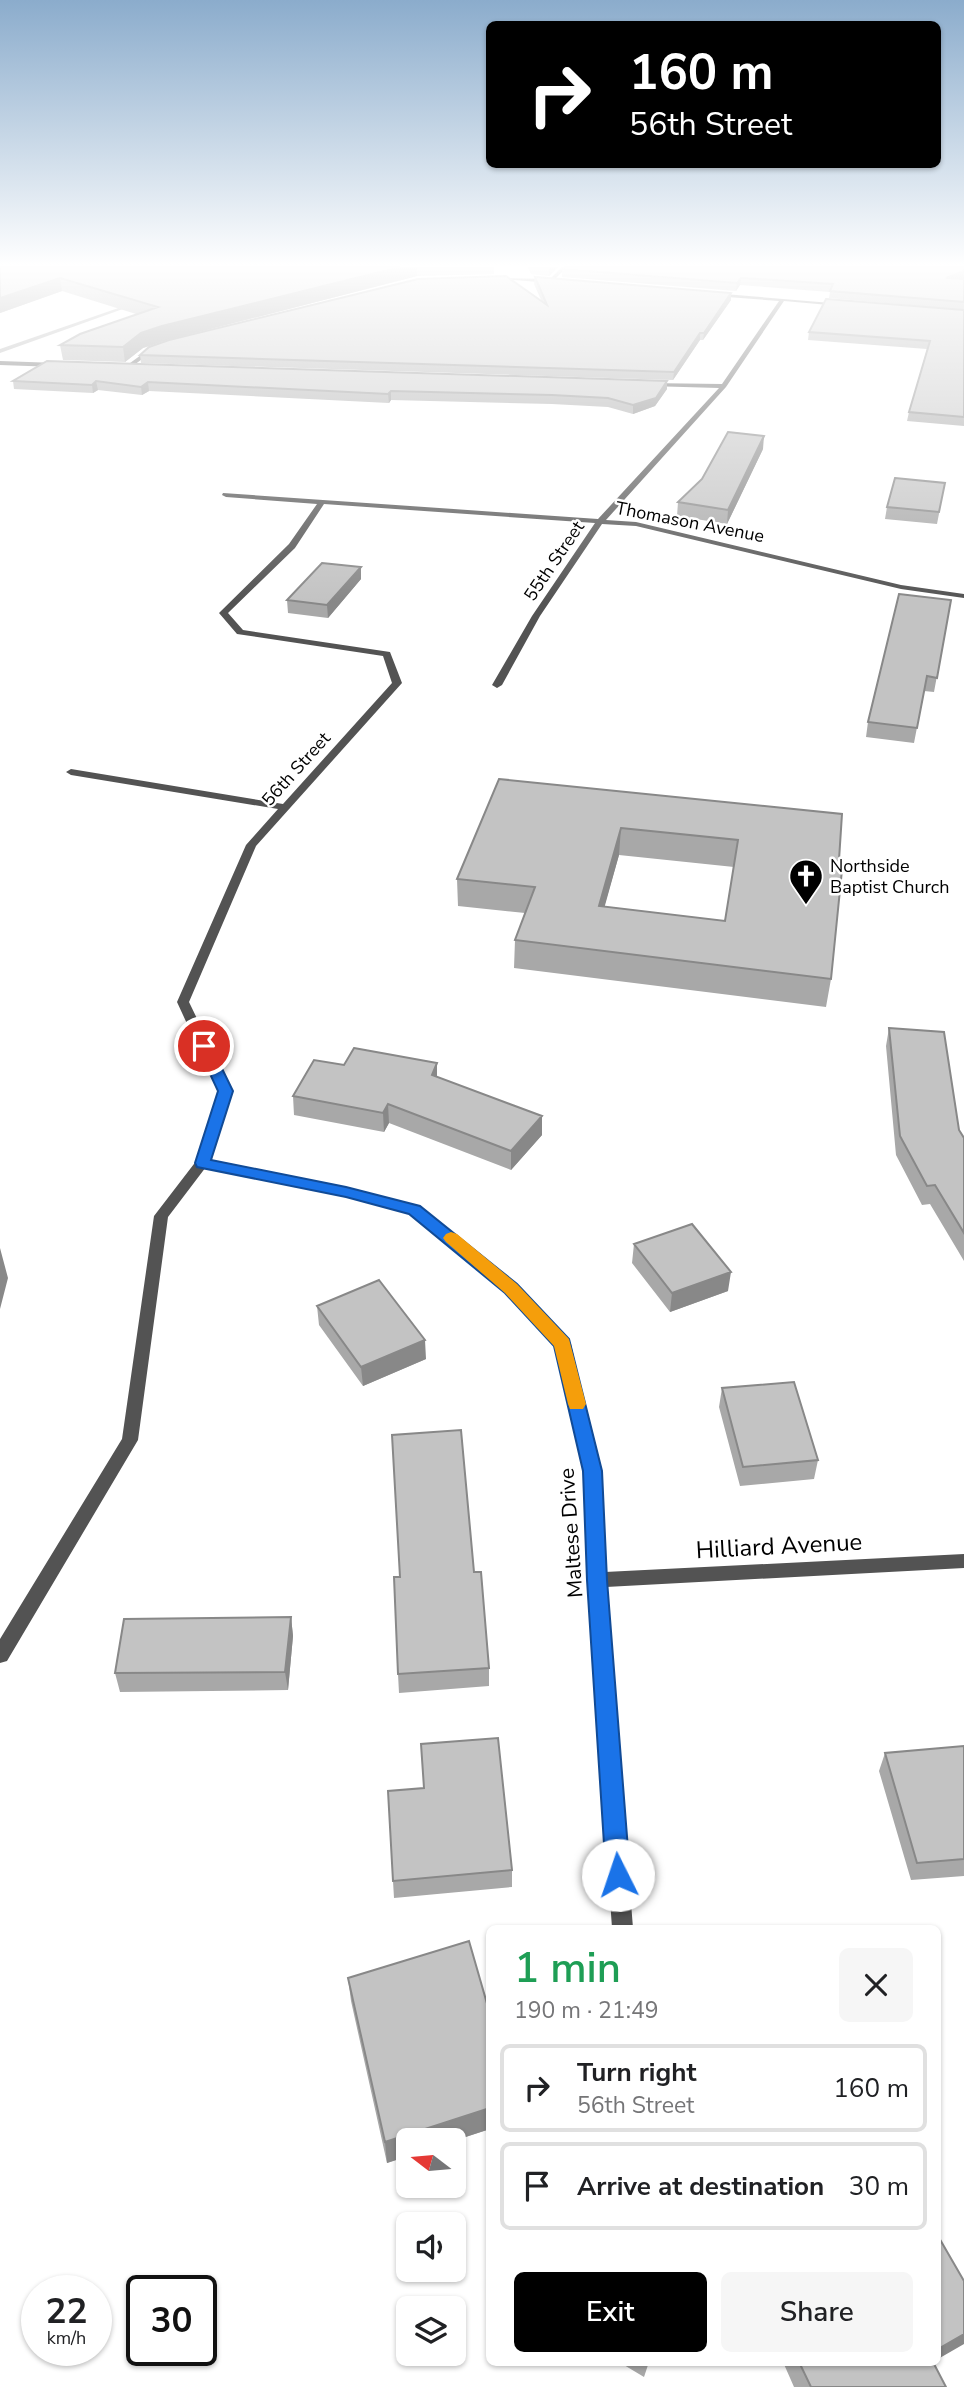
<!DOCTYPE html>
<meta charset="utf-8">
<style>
body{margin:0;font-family:"Nunito Sans",sans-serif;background:#f6f6f6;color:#202124;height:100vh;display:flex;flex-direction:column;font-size:26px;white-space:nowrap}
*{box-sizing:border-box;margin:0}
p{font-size:23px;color:#757577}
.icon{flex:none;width:38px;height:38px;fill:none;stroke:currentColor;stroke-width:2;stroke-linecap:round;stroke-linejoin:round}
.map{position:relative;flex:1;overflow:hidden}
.side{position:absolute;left:486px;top:1925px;width:455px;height:441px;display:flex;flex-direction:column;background:#fff;border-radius:10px;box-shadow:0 2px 5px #0004}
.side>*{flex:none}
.banner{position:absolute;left:486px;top:21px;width:455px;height:147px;border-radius:10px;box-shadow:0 2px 5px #0004;background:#000;color:#fff;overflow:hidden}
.needle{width:46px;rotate:286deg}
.fabs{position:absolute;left:396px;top:2128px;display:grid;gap:14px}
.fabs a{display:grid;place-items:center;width:70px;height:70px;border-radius:10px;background:#fff;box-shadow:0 2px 5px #0004;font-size:35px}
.speed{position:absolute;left:21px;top:2275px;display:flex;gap:14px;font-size:35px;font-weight:700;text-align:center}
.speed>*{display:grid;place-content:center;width:91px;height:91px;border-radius:50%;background:#fff;box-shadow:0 2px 5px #0004;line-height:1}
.speed small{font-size:18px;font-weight:400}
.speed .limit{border:4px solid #111;border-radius:10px;background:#fff;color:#111}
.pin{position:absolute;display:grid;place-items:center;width:60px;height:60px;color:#fff;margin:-30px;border:4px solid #fff;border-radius:50%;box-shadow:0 2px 7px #0007}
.me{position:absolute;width:77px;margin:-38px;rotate:356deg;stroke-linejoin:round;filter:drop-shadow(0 0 5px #0008)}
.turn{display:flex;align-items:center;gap:24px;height:147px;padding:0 28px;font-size:32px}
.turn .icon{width:91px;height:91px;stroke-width:2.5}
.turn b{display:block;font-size:49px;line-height:60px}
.round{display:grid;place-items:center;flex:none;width:74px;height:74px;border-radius:10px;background:#f6f6f6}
.summary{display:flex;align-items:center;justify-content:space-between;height:119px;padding:0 28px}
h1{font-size:42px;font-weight:600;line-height:52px;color:#1e9e55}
.cta{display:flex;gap:14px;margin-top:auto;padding:14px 28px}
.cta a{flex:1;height:80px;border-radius:10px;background:#000;color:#fff;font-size:28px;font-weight:600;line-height:80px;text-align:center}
.cta a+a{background:#f6f6f6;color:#202124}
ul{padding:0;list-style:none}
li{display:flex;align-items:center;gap:21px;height:88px;margin:0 14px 10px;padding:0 14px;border:4px solid #e0e0e0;border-radius:10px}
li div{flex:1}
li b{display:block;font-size:26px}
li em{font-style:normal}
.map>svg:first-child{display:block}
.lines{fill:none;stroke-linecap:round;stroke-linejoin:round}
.stream{fill:#a1a1a1;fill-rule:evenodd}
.lane{fill:#535353;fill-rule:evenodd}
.street{fill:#535353;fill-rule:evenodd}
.wall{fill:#a8a8a8;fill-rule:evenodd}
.shaded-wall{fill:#888}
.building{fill:#c3c3c3;stroke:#888;stroke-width:2;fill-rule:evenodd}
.route{fill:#1a73e8;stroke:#114b97;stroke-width:2}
.slow{fill:#f59e0b}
.labels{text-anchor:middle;stroke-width:5;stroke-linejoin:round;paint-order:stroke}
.far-street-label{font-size:18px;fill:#000;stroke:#fff}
.far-poi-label{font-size:18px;fill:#000;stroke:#fff;text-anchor:start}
.street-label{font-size:21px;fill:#000;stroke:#fff}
.near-street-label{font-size:24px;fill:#000;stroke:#fff}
</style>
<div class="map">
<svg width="964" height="2387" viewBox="0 0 964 2387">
<rect width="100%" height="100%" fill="#fff"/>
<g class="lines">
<path class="stream" d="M130 304 134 305 0 353V349Z"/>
<path class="lane" d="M202 1159 209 1163 168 1217 138 1440 7 1661 0 1663V1639L122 1439 154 1216 197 1160Z"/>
<path class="street" d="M562 267H567L551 283 488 278 550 279Z
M712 293 843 304 840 306 784 301 726 387 606 520 636 522 901 585 964 594V598L901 589 636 526 602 524 540 616 502 685 497 688 492 685 532 616 595 523 324 504 295 548 228 613 243 630 390 652 402 683 256 846 189 1002 232 1091 210 1160 346 1187 419 1207 516 1285 571 1344 600 1471 605 1572 964 1554V1568L606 1587 633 1928H612L588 1580 584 1471 556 1346 506 1293 409 1213 346 1197 197 1166 195 1163 218 1091 177 1002 246 845 278 809 71 775 66 772 71 769 283 804 392 683 383 656 237 634 219 613 289 544 317 504 226 497 222 495 223 493 598 519 719 388 648 386 646 383 722 384 779 301 714 296Z
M152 347 157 348 130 368H126V366Z
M0 361 57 363 60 365 57 367 0 365Z"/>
</g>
<path class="wall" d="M0 267H494V274L417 276 164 341 143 348 125 362 63 360 60 345 136 314 62 291 0 313Z
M528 267H558L549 276 531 274Z
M964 267V278L961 279H964V310L829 298 830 292 740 285 736 291 562 277V269Z
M535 277 731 293V300L703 340H700L673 380 141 363 140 355 542 302 534 284Z
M964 310V426L907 421 909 412 927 349 808 340 809 332Z
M13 381H667V389L655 406 633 414 608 407 552 404 391 400 389 403 149 391 142 395 98 390 93 393 14 389Z
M763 449 727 524 677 516 678 502Z
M945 483 937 524 885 519 887 507Z
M361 567V579L328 618 288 613 287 600Z
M951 600 934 692 924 691 914 743 866 737 868 722Z
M499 779 842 814 831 979 826 1007 514 968 515 940 525 913 458 906 457 879ZM619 855 734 867 725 921 604 907Z
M889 1028 964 1138V1261L930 1204 922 1205 896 1155 886 1046Z
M437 1063V1077L542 1116V1135L511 1170 389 1123 384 1132 294 1115 293 1096 344 1065Z
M634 1244 728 1291 670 1312 632 1263Z
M317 1306 426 1359 363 1386 319 1325Z
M722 1388 818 1460 814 1479 740 1486 719 1407Z
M291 1617 293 1636 288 1690 120 1692 115 1673Z
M489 1668V1686L399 1693 398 1674Z
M964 1746V1876L911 1880 879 1771 885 1753Z
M512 1870V1887L394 1898 393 1881Z
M348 1978 490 2129 387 2163 351 2001Z
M619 2362H649L644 2377Z
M783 2362H933L946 2387H794Z"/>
<path class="shaded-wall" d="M400 267H417V276L164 341 143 348 125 362 123 347 141 333 162 326Z
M551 267H558L549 276V269Z
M964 271V278L945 285 946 278Z
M60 278 62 291 0 313V298Z
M741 278 740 285 736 291 737 283Z
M731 293V300L703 340 704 333Z
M700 333V340L673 380 674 372Z
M96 381 98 390 93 393 92 385Z
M667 381V389L655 406 633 414V405Z
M148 382 149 391 142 395 141 387Z
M391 391V400L389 403 388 394Z
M764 436 763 449 727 524 728 510Z
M361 567V579L328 618 327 605Z
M621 828 619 855 597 934 599 906Z
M437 1063V1081L432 1075Z
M388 1104 389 1123 384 1132 383 1113Z
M542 1116V1135L511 1170V1151Z
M0 1248 8 1278 0 1309Z
M731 1272 728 1291 670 1312 672 1293Z
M425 1340 426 1359 363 1386 361 1367Z
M291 1617 293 1636 288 1690 285 1672Z
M490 2108V2129L453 2141 408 2140V2156L387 2163 385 2142Z
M964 2334V2344L938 2359V2349Z"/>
<path class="building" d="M0 267H400L162 326 141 333 123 347 60 345 80 334 158 307 60 278 0 298Z
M564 267H964V271L946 278 964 279V302L830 291 833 284 741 278 737 283 562 269Z
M506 276 547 305 535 277 731 293 704 333H700L674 372 140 355 149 347 169 340 418 279Z
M826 299 964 310V417L909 412 930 341 809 332Z
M47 361 667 381 656 398 633 405 608 398 552 395 391 391 388 394 148 382 141 387 96 381 92 385 13 381Z
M728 432 764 436 728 510 678 502 702 479Z
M895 478 945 483 939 512 887 507Z
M322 563 361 567 327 605 287 600Z
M899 594 951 600 937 678 927 676 917 728 868 722Z
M499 779 842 814 839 860H843L831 979 515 940 535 887 457 879ZM621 828 738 840 725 921 599 906Z
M889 1028 944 1032 959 1130 964 1138V1233L935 1185 927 1186 900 1136Z
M354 1048 437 1063 432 1075 542 1116 511 1151 388 1104 383 1113 293 1096 314 1060 344 1065Z
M692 1224 731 1272 672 1293 634 1244Z
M379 1280 425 1340 361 1367 317 1306Z
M794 1382 818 1460 743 1467 722 1388Z
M461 1430 474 1572H481L489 1668 398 1674 394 1577H400L392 1435Z
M291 1617 285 1672 115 1673 124 1619Z
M498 1738 512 1870 393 1881 388 1791 424 1788 421 1744Z
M964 1746V1859L917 1863 885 1753Z
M469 1941 490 2014V2108L385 2142 348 1978Z
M938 2236 964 2281V2334L938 2349Z
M799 2362H933L946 2387H811Z"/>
<linearGradient id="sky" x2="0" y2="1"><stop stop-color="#8baccc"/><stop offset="0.44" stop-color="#fff"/><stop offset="1" stop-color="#fff" stop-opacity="0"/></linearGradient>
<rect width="964" height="602" fill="url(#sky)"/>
<path class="route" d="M204 1042 211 1046 233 1091 211 1160 346 1187 420 1206 517 1284 569 1339 602 1471 607 1580 630 1875 626 1883 618 1886 610 1883 606 1875 587 1580 583 1471 554 1346 505 1293 409 1214 346 1197 197 1167 195 1163 218 1091 197 1046Z"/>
<path class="slow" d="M451 1232 457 1234 517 1284 569 1339 586 1404 583 1409H570L568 1404 554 1346 505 1293 446 1242 443 1238 446 1234Z"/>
<defs>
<g id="church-pin" transform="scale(1.75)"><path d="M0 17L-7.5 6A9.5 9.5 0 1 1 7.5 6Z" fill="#000" stroke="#fff"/><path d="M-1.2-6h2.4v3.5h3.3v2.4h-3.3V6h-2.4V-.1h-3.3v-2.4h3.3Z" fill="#fff"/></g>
</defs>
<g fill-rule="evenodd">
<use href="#church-pin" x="806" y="876"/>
</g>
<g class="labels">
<g class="far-street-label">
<text transform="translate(690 522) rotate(11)" y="6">Thomason Avenue</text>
<text transform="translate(554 561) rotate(-56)" y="6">55th Street</text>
<text transform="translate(296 769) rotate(-48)" y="6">56th Street</text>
</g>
<g class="far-poi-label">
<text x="830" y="872">Northside<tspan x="830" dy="21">Baptist Church</tspan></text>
</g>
<g class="street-label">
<text transform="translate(571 1533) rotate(-94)" y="7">Maltese Drive</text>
</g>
<g class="near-street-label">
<text transform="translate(779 1546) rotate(-3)" y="8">Hilliard Avenue</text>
</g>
</g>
</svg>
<div class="fabs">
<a><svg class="needle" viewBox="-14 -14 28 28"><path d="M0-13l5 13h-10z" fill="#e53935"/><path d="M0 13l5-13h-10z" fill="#757577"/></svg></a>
<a><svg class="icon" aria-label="sound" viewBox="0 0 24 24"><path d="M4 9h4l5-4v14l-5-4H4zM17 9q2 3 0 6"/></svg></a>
<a><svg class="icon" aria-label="layers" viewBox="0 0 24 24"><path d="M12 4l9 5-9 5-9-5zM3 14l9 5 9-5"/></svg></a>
</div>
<div class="speed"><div>22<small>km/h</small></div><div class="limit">30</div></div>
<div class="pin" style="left:204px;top:1046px;background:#d93025"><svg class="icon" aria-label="arrive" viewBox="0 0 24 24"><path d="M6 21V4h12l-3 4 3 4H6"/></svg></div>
<svg class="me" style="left:618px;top:1875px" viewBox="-20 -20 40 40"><circle r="19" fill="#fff"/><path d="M0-13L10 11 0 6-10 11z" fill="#1a73e8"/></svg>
<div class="banner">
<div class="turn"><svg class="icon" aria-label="right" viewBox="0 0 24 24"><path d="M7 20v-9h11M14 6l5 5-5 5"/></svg><div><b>160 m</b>56th Street</div></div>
</div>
<section class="side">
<div class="summary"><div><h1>1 min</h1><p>190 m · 21:49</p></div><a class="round"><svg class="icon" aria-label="close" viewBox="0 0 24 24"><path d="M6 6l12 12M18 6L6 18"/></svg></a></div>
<ul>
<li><svg class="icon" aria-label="right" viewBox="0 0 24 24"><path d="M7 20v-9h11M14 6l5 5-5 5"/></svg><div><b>Turn right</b><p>56th Street</p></div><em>160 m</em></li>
<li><svg class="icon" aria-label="arrive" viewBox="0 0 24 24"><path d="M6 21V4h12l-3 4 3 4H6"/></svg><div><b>Arrive at destination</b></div><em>30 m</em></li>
</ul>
<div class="cta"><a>Exit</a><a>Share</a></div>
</section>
</div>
